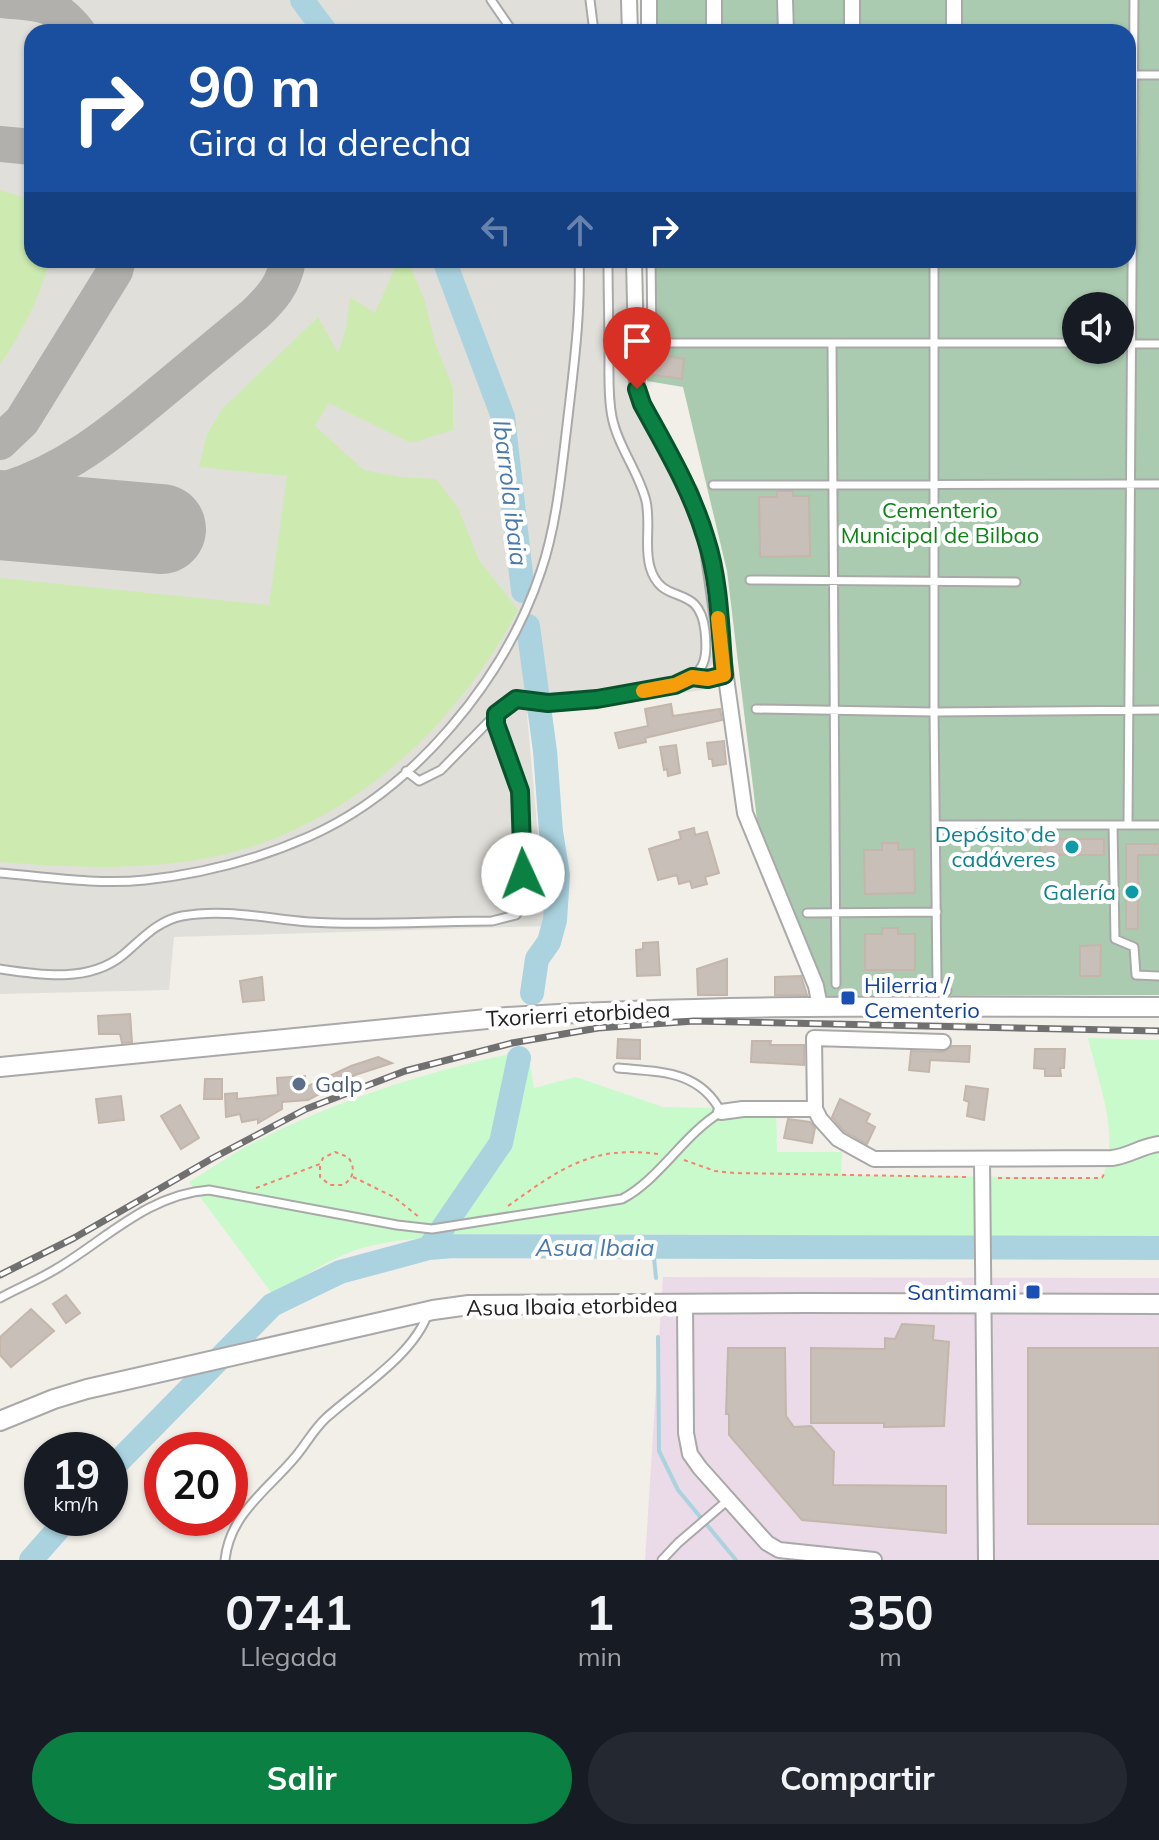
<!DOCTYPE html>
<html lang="es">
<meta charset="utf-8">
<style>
body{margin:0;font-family:Mulish,sans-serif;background:#242831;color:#f1f3f6;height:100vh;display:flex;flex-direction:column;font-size:30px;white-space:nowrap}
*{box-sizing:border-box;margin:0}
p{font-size:26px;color:#9ea1a6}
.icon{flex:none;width:44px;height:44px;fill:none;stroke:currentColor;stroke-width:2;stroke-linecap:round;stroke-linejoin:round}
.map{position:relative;height:1560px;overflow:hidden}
.drawer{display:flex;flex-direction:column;background:#171b24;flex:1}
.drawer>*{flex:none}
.top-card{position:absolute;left:24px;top:24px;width:1112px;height:244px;border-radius:24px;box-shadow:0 2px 6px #0004;background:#1a4fa0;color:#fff;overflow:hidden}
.buttons{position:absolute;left:1062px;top:292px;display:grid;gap:16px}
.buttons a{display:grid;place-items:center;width:72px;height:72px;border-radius:50%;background:#171b24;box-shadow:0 2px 6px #0004;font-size:40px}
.speed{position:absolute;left:24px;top:1432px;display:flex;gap:16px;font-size:40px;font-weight:700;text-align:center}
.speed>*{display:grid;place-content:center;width:104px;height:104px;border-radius:50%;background:#171b24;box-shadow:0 2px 6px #0004;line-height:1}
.speed small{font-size:20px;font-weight:400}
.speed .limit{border:12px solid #d22;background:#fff;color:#111}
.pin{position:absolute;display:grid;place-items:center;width:68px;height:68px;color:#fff;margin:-82px -34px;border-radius:50% 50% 50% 0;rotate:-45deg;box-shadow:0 0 8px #0007}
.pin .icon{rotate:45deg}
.me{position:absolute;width:88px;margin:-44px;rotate:358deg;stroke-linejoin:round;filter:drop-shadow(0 0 6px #0008)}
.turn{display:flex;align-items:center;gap:28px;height:168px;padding:0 32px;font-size:36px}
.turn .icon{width:104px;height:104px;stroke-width:2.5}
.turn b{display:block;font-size:56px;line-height:68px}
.lanes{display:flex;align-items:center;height:76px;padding:0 32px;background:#0003;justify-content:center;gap:40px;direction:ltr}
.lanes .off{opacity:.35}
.eta{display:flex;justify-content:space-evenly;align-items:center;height:136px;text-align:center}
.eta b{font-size:48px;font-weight:700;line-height:56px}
.button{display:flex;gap:16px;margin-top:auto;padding:16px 32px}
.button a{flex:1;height:92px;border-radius:48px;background:#0b8043;color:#fff;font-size:32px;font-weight:700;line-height:92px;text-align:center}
.button a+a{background:#242831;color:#f1f3f6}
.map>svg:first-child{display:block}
.industrial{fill:#ebdbe8}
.airport{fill:#e1dfda}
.grass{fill:#cdebb0}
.cemetery{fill:#aacbaf;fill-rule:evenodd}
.park{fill:#c8facc}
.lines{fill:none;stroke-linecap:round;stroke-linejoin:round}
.stream{stroke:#aad3df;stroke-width:4}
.river{stroke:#aad3df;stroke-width:24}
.taxiway{stroke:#b1b0ac;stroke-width:36}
.runway{stroke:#b1b0ac;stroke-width:90}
.building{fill:#c7bfb8;stroke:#c4b6ab;stroke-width:2}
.service-casing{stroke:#a9a9a9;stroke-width:11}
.minor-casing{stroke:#a9a9a9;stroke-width:18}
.tertiary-casing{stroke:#a9a9a9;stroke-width:22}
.path{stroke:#fa8072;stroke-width:2;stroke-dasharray:4 4;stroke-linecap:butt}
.service{stroke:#fff;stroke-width:7}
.minor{stroke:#fff;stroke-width:14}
.tertiary{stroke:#fff;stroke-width:18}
.rail-casing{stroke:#707070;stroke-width:7}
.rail{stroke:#fff;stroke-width:4;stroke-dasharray:12;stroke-linecap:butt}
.route-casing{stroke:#07532c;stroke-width:20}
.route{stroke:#0b8043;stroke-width:14}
.slow{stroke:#f59e0b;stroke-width:14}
.culture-dot{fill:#0f9aa8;stroke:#fff;stroke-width:3}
.transit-dot{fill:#1a4fb4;stroke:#fff;stroke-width:3}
.service-dot{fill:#5c6f8a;stroke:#fff;stroke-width:3}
.labels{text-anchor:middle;stroke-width:8;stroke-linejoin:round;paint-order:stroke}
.park-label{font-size:22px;fill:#0c8416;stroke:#fff}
.culture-label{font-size:22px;fill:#0d838f;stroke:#fff;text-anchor:end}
.transit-label{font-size:22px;fill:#164399;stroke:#fff;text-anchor:start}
.street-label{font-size:22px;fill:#222;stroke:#fff}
.service-label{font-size:22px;fill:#4e5e75;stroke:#fff;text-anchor:start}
.water-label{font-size:24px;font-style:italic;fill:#4a7aab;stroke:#fff}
</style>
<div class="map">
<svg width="1159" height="1560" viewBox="0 0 1159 1560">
<rect width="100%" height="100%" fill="#f2efe9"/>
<path class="industrial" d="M663 1277 1159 1278V1560H645Z"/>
<path class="airport" d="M0 0H623L624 32H32V260H625L630 397 680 487 705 568 711 650 714 663 706 670 710 689 527 714 546 926 174 937 169 990 0 994Z"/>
<path class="grass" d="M0 190 32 200V260H50C39 298 23 332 0 364Z
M396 265 410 267 424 298 435 343 453 388V430L411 443 329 403 315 426 364 470 400 477 436 479 458 508 479 560 518 610C456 727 350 826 218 856 147 871 72 868 0 862V578L269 605 287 476 199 467 207 434 222 409 318 317 338 353 346 329 350 297 375 313Z"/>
<path class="cemetery" d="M644 0H1159V995L823 996 757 820 727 571 683 387 647 381 646 260H1128V32H644ZM1076 306H1120V350H1076Z"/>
<path class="park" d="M1088 1038 1159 1040V1236L474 1234C437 1237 398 1238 362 1248 330 1258 301 1278 273 1295L189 1182C209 1170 230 1155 251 1144 339 1099 431 1070 528 1050L534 1088 576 1077 663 1107 776 1109 777 1152H842L841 1175 1102 1178C1121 1135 1098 1082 1088 1038Z"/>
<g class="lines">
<path class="stream" d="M653 1248 656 1278
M658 1337 659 1451 678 1490 736 1560"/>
<path class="river" d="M302 0 326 32
M444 260 503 417 523 591
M528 626 545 751 551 832 558 875 555 920 549 942 537 959 532 993
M429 1248 501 1143 519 1058
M110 1470 272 1305 340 1272 429 1248 453 1246 1159 1248
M31 1560 68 1518"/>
<path class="taxiway" d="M2 0C40 4 52 0 78 32
M0 144 32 147
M0 442 22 421 115 271 118 260
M0 491C63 473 111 434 161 392 192 366 224 340 255 314 272 298 284 284 288 260"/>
<path class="runway" d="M0 515 161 529"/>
</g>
<path class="building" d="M646 352 684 359 682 379 647 374Z
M777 491H793V496H809L810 556 760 557 759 497H777Z
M671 704 673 716 720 709 722 720 645 738 646 742 619 748 615 733 648 726 645 709Z
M724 741 726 764 713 766 712 759H709L707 743Z
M676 745 680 773 668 776 667 769 664 770 660 747Z
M694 828 695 835 707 832 719 873 705 877 707 884 692 888 690 881 679 884 677 875 658 880 649 849 681 839 679 832Z
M1040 839H1104V855H1040Z
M882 843H898V850L914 849 915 893 865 894 864 850H882Z
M1126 844H1159V855H1138V929H1126Z
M882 928H898V934H915V970H865V934H882Z
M658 942 660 975 637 976 636 950 643 949V943Z
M1101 945 1100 976H1080V946Z
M727 959V995H698L697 969Z
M801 976 807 995H775V977Z
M262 977 264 1000 243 1002 240 981Z
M130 1014 132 1042 122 1043 120 1034H99L98 1016Z
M618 1039 640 1040V1059L617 1058Z
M752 1041H771L770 1045H804V1065L751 1062Z
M952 1046H970L969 1062 930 1060 929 1072 909 1070 911 1051 943 1052Z
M1035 1049H1065L1064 1068H1060L1061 1076H1045V1069L1034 1068Z
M378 1057 392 1063 355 1075 308 1100 282 1102V1109L258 1123V1119L242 1122 240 1114 226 1117 225 1094 237 1093V1099L278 1095 277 1078 305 1076 306 1087 351 1066Z
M205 1079H222V1099H204Z
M966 1086 988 1089 984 1120 967 1116 969 1102 964 1100Z
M121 1096 124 1120 99 1123 96 1099Z
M840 1099 870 1114 866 1122 875 1127 867 1144 844 1131 832 1117Z
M180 1105 199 1138 181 1149 161 1116Z
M788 1119 810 1122 815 1128 812 1143 784 1138Z
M66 1295 80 1313 66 1323 53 1304Z
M31 1309 54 1331 11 1367 0 1355V1337Z
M902 1324 934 1326 933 1340 949 1342 944 1426 884 1427V1423H811V1348L885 1349V1338L895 1339Z
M728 1348H785L786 1416 794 1427 811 1426 834 1452 833 1485 946 1486V1533L802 1520 729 1435V1414H726Z
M1028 1348H1159V1524H1028Z"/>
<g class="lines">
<g class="service-casing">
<path id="service" d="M491 0 513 32
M590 0 594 32
M1130 75H1159
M651 260 652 343H1076
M934 260V712L937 983 942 991H947
M832 343 836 984
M1120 344H1159
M713 485 1159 484
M750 580 1016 582
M692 677 708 679 724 675
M756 709 934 712 1159 710
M406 771 419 781 441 770 496 714
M1128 824 1134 0
M937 825H1159
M1113 825 1115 939 1134 947 1136 975 1159 976
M0 873C47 877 98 885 145 880 201 874 256 860 308 837 413 791 505 680 541 571 557 525 562 466 568 417 574 365 581 312 579 260
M807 913 937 912
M0 969C40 975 89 983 123 955 142 939 157 921 182 916 225 908 268 919 309 922 369 926 431 921 492 921L516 915 524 902 520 791 496 724V714L516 699C526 700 536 702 546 703 572 705 668 691 689 679 695 675 702 668 704 661 707 651 706 640 705 631 699 580 662 609 650 567 644 546 651 524 646 501 639 472 618 447 612 417 608 397 609 377 609 357 609 325 608 292 608 260
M0 1298C18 1288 38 1280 56 1269 105 1240 149 1194 209 1190L397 1225 432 1229 622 1199C659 1180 684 1134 721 1112 699 1070 660 1072 618 1068
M225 1560C230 1513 268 1490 296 1456 306 1444 314 1429 326 1418 358 1389 414 1355 428 1313
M662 1560 678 1543 728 1500"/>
</g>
<g class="minor-casing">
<path id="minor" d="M629 0 630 32
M649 0V32
M714 0V32
M785 0 786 32
M954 0V32
M852 32V0
M634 260 637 389 642 404 690 492 707 542 745 813 816 986 820 1007
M815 1109 814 1038 943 1042
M721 1112 743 1109H815L820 1119 838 1139 874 1159 1112 1158C1129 1156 1142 1146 1159 1144
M982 1160 986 1560
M685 1304 686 1433 690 1454 700 1468 767 1543 779 1550 874 1560"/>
</g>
<g class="tertiary-casing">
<path id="tertiary" d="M0 1067 507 1017C724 1003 942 1007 1159 1007
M0 1421 54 1399 87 1389 433 1310 469 1305 805 1303 1159 1304"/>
</g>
<path class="path" d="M684 1160 715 1171 734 1173 967 1177
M353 1177 394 1197 419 1217
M998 1178H1102L1104 1174
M256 1188 320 1164 323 1158 335 1152 348 1157C356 1168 354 1178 343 1185H330L320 1177V1164
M508 1206C560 1169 591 1145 658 1154"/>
<use href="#service" class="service"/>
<use href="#minor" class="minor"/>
<use href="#tertiary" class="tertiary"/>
<g class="rail-casing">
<path id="rail" d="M0 1275 74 1238 213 1158 306 1109 405 1071 512 1043 598 1028 694 1021 1159 1031"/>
</g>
<use href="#rail" class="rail"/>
</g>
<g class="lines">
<g class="route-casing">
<path id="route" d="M523 874 520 791 496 724V714L516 699 548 703 597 699 675 685 692 677 708 679 724 675C720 631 720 582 706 539 692 491 666 448 642 404L637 389"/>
</g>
<use href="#route" class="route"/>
<path class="slow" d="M643 691 675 685 692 677 708 679 724 675 718 618"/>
</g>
<g class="culture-dot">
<circle cx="1072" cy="847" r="8"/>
<circle cx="1132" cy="892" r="8"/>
</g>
<g class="transit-dot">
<rect x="840" y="990" width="16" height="16" rx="4"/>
<rect x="1025" y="1284" width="16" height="16" rx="4"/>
</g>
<circle class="service-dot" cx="299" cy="1084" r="8"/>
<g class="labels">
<g class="park-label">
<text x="940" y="518">Cementerio<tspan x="940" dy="25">Municipal de Bilbao</tspan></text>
</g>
<g class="culture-label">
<text x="1056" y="842">Depósito de<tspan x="1056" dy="25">cadáveres</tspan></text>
<text x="1116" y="900">Galería</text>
</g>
<g class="transit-label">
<text x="864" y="993">Hilerria /<tspan x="864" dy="25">Cementerio</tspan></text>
<text x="1017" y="1300" text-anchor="end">Santimami</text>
</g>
<g class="street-label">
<text transform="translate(578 1014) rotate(-3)" y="8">Txorierri etorbidea</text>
<text transform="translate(572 1306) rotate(-1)" y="8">Asua Ibaia etorbidea</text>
</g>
<g class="service-label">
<text x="315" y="1092">Galp</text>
</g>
<g class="water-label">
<text transform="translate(510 493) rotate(83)" y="8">Ibarrola ibaia</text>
<text x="595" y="1256">Asua Ibaia</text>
</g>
</g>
</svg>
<div class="buttons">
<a><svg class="icon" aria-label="sound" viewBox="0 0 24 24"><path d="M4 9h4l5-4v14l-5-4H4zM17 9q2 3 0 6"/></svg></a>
</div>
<div class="speed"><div>19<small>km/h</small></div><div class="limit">20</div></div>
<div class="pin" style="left:637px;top:389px;background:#d93025"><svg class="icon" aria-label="arrive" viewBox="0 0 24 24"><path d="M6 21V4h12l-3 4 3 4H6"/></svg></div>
<svg class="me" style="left:523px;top:874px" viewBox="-20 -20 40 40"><circle r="19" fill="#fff"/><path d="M0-13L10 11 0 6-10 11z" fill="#0b8043"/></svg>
<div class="top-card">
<div class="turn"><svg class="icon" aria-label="right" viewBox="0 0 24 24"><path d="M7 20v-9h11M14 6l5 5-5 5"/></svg><div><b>90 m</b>Gira a la derecha</div></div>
<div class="lanes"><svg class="icon off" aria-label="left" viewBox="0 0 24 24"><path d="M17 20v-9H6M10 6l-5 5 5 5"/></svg><svg class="icon off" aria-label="ahead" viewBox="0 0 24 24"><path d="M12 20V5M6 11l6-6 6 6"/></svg><svg class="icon" aria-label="right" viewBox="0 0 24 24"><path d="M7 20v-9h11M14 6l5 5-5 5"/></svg></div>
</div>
</div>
<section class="drawer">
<div class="eta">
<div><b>07:41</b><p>Llegada</p></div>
<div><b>1</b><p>min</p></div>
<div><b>350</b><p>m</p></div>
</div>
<div class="button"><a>Salir</a><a>Compartir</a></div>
</section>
